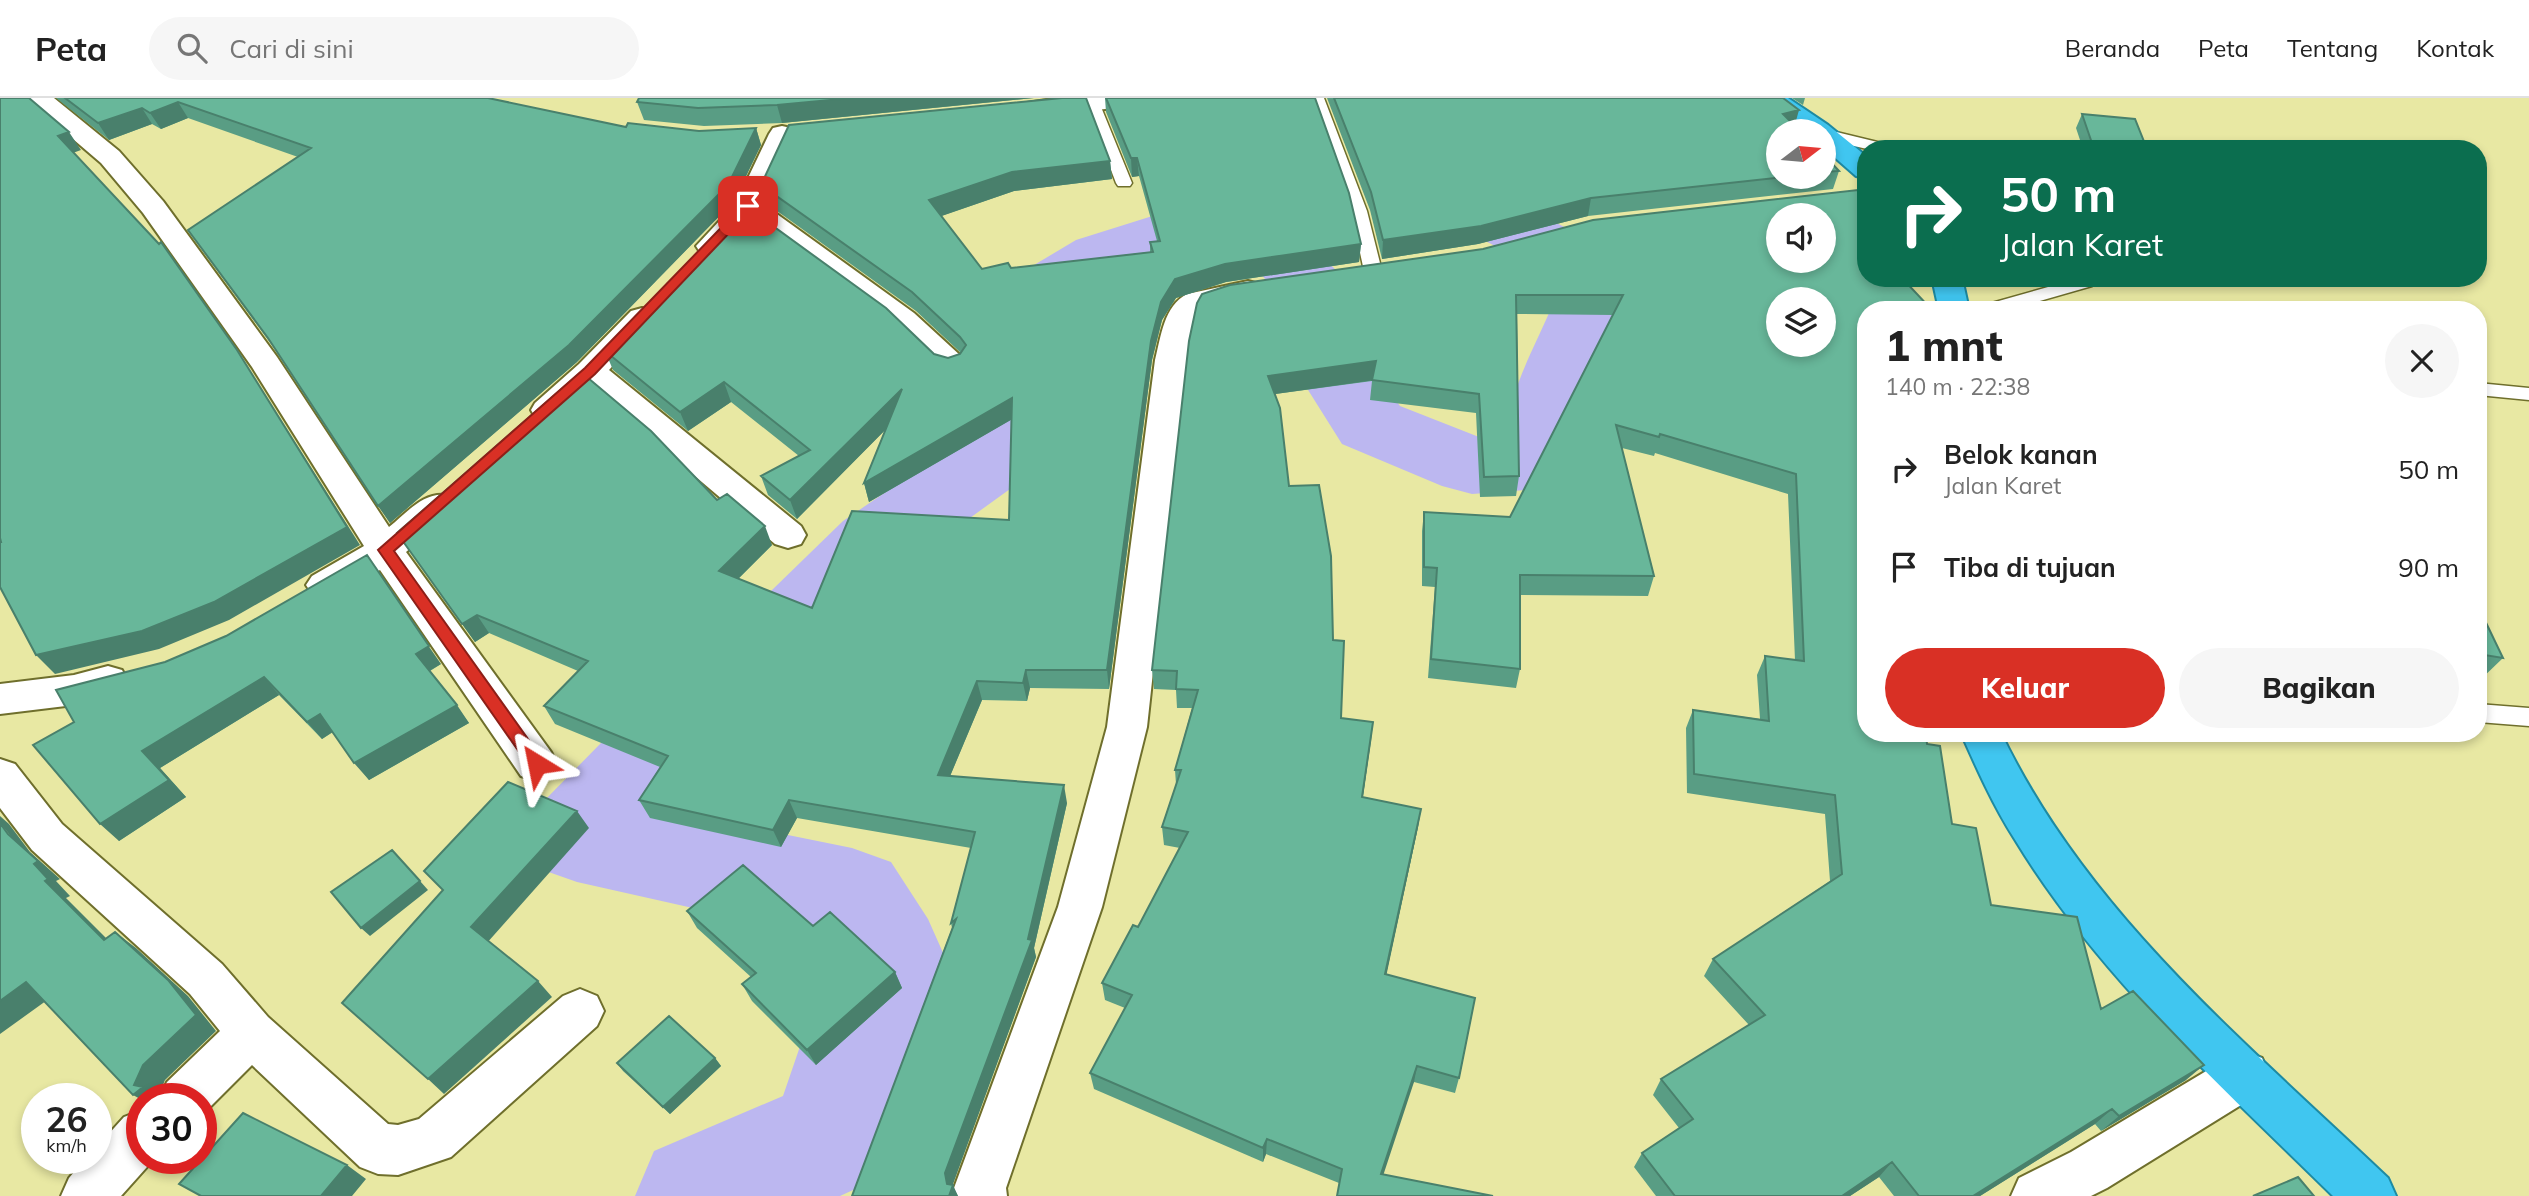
<!DOCTYPE html>
<html lang="id">
<meta charset="utf-8">
<style>
body{margin:0;font-family:Mulish,sans-serif;background:#f6f6f6;color:#222;height:100vh;display:flex;flex-direction:column;font-size:26px;white-space:nowrap}
*{box-sizing:border-box;margin:0}
p{font-size:23px;color:#767676}
.icon{flex:none;width:38px;height:38px;fill:none;stroke:currentColor;stroke-width:2;stroke-linecap:round;stroke-linejoin:round}
.map{position:relative;flex:1;overflow:hidden}
.side{position:absolute;left:1857px;top:203px;width:630px;height:441px;display:flex;flex-direction:column;background:#fff;border-radius:28px;box-shadow:0 4px 10px #0003}
.side>*{flex:none}
.top-card{position:absolute;left:1857px;top:42px;width:630px;height:147px;border-radius:28px;box-shadow:0 4px 10px #0003;background:#0b6e4f;color:#fff;overflow:hidden}
.needle{width:46px;rotate:74deg}
.controls{position:absolute;left:1766px;top:21px;display:grid;gap:14px}
.controls a{display:grid;place-items:center;width:70px;height:70px;border-radius:50%;background:#fff;box-shadow:0 4px 10px #0003;font-size:35px}
.speed{position:absolute;left:21px;top:985px;display:flex;gap:14px;font-size:35px;font-weight:700;text-align:center}
.speed>*{display:grid;place-content:center;width:91px;height:91px;border-radius:50%;background:#fff;box-shadow:0 4px 10px #0003;line-height:1}
.speed small{font-size:18px;font-weight:400}
.speed .limit{border:10px solid #d22;background:#fff;color:#111}
.pin{position:absolute;display:grid;place-items:center;width:60px;height:60px;color:#fff;margin:-30px;border-radius:14px;box-shadow:0 4px 10px #0006}
.me{position:absolute;width:77px;margin:-38px;rotate:325deg;stroke-linejoin:round;filter:drop-shadow(0 0 5px #0008)}
.turn{display:flex;align-items:center;gap:24px;height:147px;padding:0 28px;font-size:32px}
.turn .icon{width:91px;height:91px;stroke-width:2.5}
.turn b{display:block;font-size:49px;line-height:60px}
.round{display:grid;place-items:center;flex:none;width:74px;height:74px;border-radius:37px;background:#f6f6f6}
.headline{display:flex;align-items:center;justify-content:space-between;height:119px;padding:0 28px}
h1{font-size:42px;font-weight:800;line-height:52px}
.cta{display:flex;gap:14px;margin-top:auto;padding:14px 28px}
.cta a{flex:1;height:80px;border-radius:42px;background:#d93025;color:#fff;font-size:28px;font-weight:800;line-height:80px;text-align:center}
.cta a+a{background:#f6f6f6;color:#222}
ul{padding:0;list-style:none}
li{display:flex;align-items:center;gap:21px;height:98px;padding:0 28px}
li div{flex:1}
li b{display:block;font-size:26px}
li em{font-style:normal}
header{display:flex;align-items:center;gap:42px;box-sizing:border-box;height:98px;padding:0 35px;background:#fff;border-bottom:2px solid #e0e0e0}
header strong{font-size:33px}
nav{display:flex;gap:38px;margin-inline-start:auto;font-size:24px}
.search{width:490px;height:63px;background:#f6f6f6;display:flex;align-items:center;gap:18px;box-sizing:border-box;padding:0 24px;border-radius:38px;color:#767676;font-size:26px}
.map>svg:first-child{display:block}
.lines{fill:none;stroke-linecap:round;stroke-linejoin:round}
.river{fill:#bcb7f0;fill-rule:evenodd}
.service-casing{stroke:#6f6f2c;stroke-width:3}
.minor-casing{stroke:#6f6f2c;stroke-width:4}
.trunk-casing{stroke:#1e8aa2;stroke-width:4}
.service{fill:#fff;fill-rule:evenodd}
.minor{fill:#fff;fill-rule:evenodd}
.trunk{fill:#40c6f0;fill-rule:evenodd}
.wall{fill:#599d84}
.shaded-wall{fill:#49806c}
.building{fill:#68b79a;stroke:#49806c;stroke-width:2;fill-rule:evenodd}
.route{fill:#d93025;stroke:#8d1f18;stroke-width:2}
</style>
<header>
<strong>Peta</strong>
<div class="search"><svg class="icon" aria-label="search" viewBox="0 0 24 24"><circle cx="10" cy="10" r="6"/><path d="M15 15l6 6"/></svg>Cari di sini</div>
<nav><a>Beranda</a><a>Peta</a><a>Tentang</a><a>Kontak</a></nav>
</header>
<div class="map">
<svg width="2529" height="1098" viewBox="0 0 2529 1098">
<rect width="100%" height="100%" fill="#e8e8a3"/>
<g class="lines">
<path class="river" d="M1467 0H1529L1512 27 1479 62 1487 91 1589 141 1600 156 1623 215 1598 287 1589 326 1594 362 1581 382 1552 390 1472 396 1442 388 1342 346 1298 276 1291 211 1259 174 1216 154 1171 156 1126 172 1078 203 1082 245 1070 331 1058 350 1021 383 905 467 762 622 665 712 852 750 891 764 928 821 944 857 893 1039 875 1082 840 1098H635L654 1053 783 998 830 861 817 838 577 784 540 771 524 739 540 707 602 644 694 568 843 423 961 343 990 320 1006 245 1003 195 1014 179 1076 142 1162 115 1227 111 1252 117 1309 144 1354 191 1365 207 1376 275 1400 308 1479 339 1508 337C1505 302 1535 248 1549 215L1532 167 1433 116 1423 102 1412 59 1422 45Z"/>
<g class="service-casing">
<path id="service" d="M1094 0 1099 4 1132 85 1130 88H1118L1116 85 1085 4Z
M1310 0H1324L1367 113 1382 173 1379 177H1367L1364 173 1351 113Z
M1824 31 1894 48 1896 51H1867L1824 41V33H1818Z
M2080 180H2099L2092 188 2008 212H1978L1981 208Z
M2478 285 2529 290V302L2478 297Z
M2478 606 2529 610V628L2478 624Z"/>
</g>
<g class="minor-casing">
<path id="minor" d="M25 0H54L119 53 163 103 277 259 389 429C408 414 425 391 451 398L457 407 451 416 406 454 551 654 557 666 551 678 536 683 521 678 380 472C358 484 337 504 312 496L306 487 312 478 364 448 252 269 143 115 101 65Z
M1059 0H1148L1144 5 1135 8 1036 18 1027 15 1023 10 1027 5Z
M782 28 791 30 795 36 763 106 914 215 962 259 967 266 962 273 951 276 940 273 892 227 750 122C735 138 723 160 700 154L696 148 736 105 769 36 773 30Z
M1248 183 1259 186 1263 192 1259 198 1207 209C1191 218 1190 245 1187 262L1147 629 1102 809 1006 1090 1007 1098H955L954 1090 1058 809 1107 629 1155 262C1161 238 1164 208 1187 196Z
M642 210 653 213 657 219 609 272 801 428 806 437 801 446 788 450 775 446 591 290C574 306 560 326 535 319L531 312 535 305 579 266 631 213Z
M108 568 122 572 128 583 122 594 74 607 0 616V586L74 577Z
M0 661 15 666 62 726 222 866 268 919 388 1026 398 1027 419 1021 563 898 580 891 597 898 604 913 597 928 451 1059 398 1077 378 1076 360 1069 252 967 201 1018V1001H159L167 984 220 933 190 896 32 752 0 710Z
M2245 954 2262 960 2269 977 2262 994 2107 1090 2091 1098H2011L2019 1080 2071 1054 2228 960Z
M142 1012V1060H155L121 1098H61L69 1080 86 1060H96V1050L124 1019Z"/>
</g>
<g class="trunk-casing">
<path id="trunk" d="M1758 0H1788L1828 27 1866 58V80L1856 78 1824 50V33H1802Z
M1932 180H1962L1969 212H1939Z
M1961 635H2001C2087 815 2246 945 2388 1080L2396 1098H2333C2220 987 2097 877 2014 740 1993 707 1977 671 1961 635Z"/>
</g>
<use href="#service" class="service"/>
<use href="#minor" class="minor"/>
<use href="#trunk" class="trunk"/>
</g>
<path class="wall" d="M56 0H488L626 29 699 33 756 30 761 47 734 103 577 264 390 425 279 257 188 132 298 59 188 20 161 31 152 26 109 42Z
M1034 0 782 25 704 28 644 22 637 4Z
M1105 0H1315L1361 146 1359 164 1226 184 1176 200 1162 222 1152 262 1109 591 1030 590 1027 603 982 602 950 678 1067 705 1034 850 1036 859 952 1087 958 1098H852L952 830 951 825 971 750 797 720 781 749 650 720 639 702 660 669 555 626 544 608 578 573 489 535 475 544 397 435 717 402 772 447 738 481 812 510 1009 422 1012 321 869 404 864 385 885 332 797 421 768 397 761 378 799 358 731 304 688 333 613 272 605 253 934 256 948 260 960 256 961 255 916 213 766 105 761 87 1110 63 1112 81 1014 93 941 118 982 171 1011 170 1150 154V144L1157 143 1139 78 1132 79 1106 14Z
M1327 0H1783L1778 79H1824V57L1839 73 1833 91 1588 118 1478 146 1382 161 1370 112Z
M1792 0H1805L1803 7Z
M2082 16 2147 51H2083L2076 30Z
M1483 151 1866 212 1927 646 1952 726 1991 807 2101 911 2186 982 2101 1033 2095 1026 1980 1098H1894L1879 1079 1850 1098H1656L1634 1069 1642 1055 1679 1030 1653 997 1661 981 1749 927 1704 878 1713 861 1830 783 1825 716 1687 695 1686 630 1693 612 1760 621 1757 577 1765 558 1795 562 1788 396 1655 355 1654 358 1622 350 1654 478 1648 498 1520 497V571L1516 590 1428 580 1435 489 1422 488V433L1424 414 1510 419 1613 217 1517 216 1519 378 1516 398 1480 399 1476 315 1370 302 1372 283 1275 296 1289 388 1333 542 1341 620 1373 624 1363 699 1421 711 1418 729 1386 877 1459 980 1455 995 1414 984 1339 1085 1266 1056 1263 1064 1094 991 1090 975 1125 910 1105 902 1102 885 1138 829 1180 750 1164 747 1162 729 1176 686 1175 672 1192 610H1177L1176 592 1154 591 1152 572 1189 243Z
M2478 508 2503 560 2478 584Z
M441 566 430 573 469 625 369 682 333 634 322 641 279 597 160 670 186 699 119 743 74 624 56 592Z
M687 813 813 828 895 874 902 890 816 967 752 903 742 886 751 879 697 830Z
M715 960 721 968 670 1016 623 973 617 965Z"/>
<path class="shaded-wall" d="M852 0H1034L782 25 777 7Z
M178 4 188 20 161 31 150 15Z
M142 10 152 26 109 42 98 25Z
M1799 12 1794 30 1783 16Z
M756 30 761 47 734 103 577 264 390 425 378 408Z
M69 34 81 52 70 56 58 38Z
M1131 60H1137L1139 78 1132 79Z
M1110 63 1112 81 1014 93 933 121 929 102 1012 74Z
M1591 100 1588 118 1478 146 1382 161 1383 142Z
M1361 146 1359 164 1226 184 1176 200 1162 222 1152 262 1109 591 1107 572 1151 243 1161 204 1175 181 1225 166Z
M237 252 360 447 229 522 159 551 55 576 36 557Z
M1376 263 1375 282 1268 297V278Z
M724 284 731 304 688 333 680 314Z
M902 291 907 310 797 421 790 402Z
M1012 300 1016 319 869 404 864 385Z
M765 428 772 447 727 492 719 473Z
M379 476 441 566 429 573 416 556Z
M477 517 489 535 475 544 462 526Z
M1026 572 1030 590 1027 603 1023 585Z
M264 579 279 597 160 670 186 699 119 743 100 726 142 653Z
M977 583 982 602 943 695 938 677Z
M457 607 469 625 369 682 354 665Z
M320 616 334 633 322 641 307 624Z
M1373 624 1371 643 1360 717 1362 699Z
M1064 687 1067 705 1034 850 1036 859 952 1089 953 1087 958 1098H949L945 1075 1028 841Z
M789 702 797 720 781 749 773 732Z
M1421 711 1418 729 1383 893 1385 876Z
M577 713 589 730 486 846 471 829Z
M0 718 9 726 30 754 60 781 56 783 70 798 66 800 125 859 104 842 45 783 34 766 0 725Z
M420 783 428 792 370 838 361 830Z
M115 834 136 850 188 898 216 933 165 982 158 999 161 1001H142V1002L133 997 134 987Z
M895 874 902 890 816 967 807 952Z
M538 883 552 899 444 996 428 981Z
M26 884 50 900 0 936V903Z
M715 960 721 968 670 1016 663 1009Z
M2204 967 2186 982 2101 1033 2119 1018Z
M1417 968 1414 984 1379 1090 1381 1076Z
M2112 1011 2095 1026 1980 1098H1973Z
M1267 1041 1266 1056 1263 1064V1050Z
M1892 1064 1879 1079 1850 1098H1842Z
M347 1067 366 1081 352 1098H321Z"/>
<path class="building" d="M0 0H29L69 34 58 38 159 146 161 144 237 252 347 429 214 504 142 533 36 557 0 489V444H1L0 440Z
M65 0H488L626 29 628 25 699 33 756 30 728 87 569 247 378 408 268 240 188 132 311 50 178 4 150 15 142 10 98 25Z
M639 0H852L777 7 698 10 637 4Z
M1062 0H1086L1110 63 1012 74 929 102 982 171 1008 165 1011 170 1153 154 1150 144 1160 143 1137 60H1131L1106 0H1315L1349 95 1361 146 1225 166 1175 181 1161 204 1151 243 1107 572H1026L1023 585 977 583 938 677 1064 687 1028 841 1032 842 945 1075 947 1086 953 1087 949 1098H852L956 821 951 825 975 734 789 702 773 732 639 702 668 658 544 608 588 563 477 517 462 526 397 435 581 274 651 333 717 402 727 396 765 428 719 473 812 510 852 413 1009 422 1012 300 864 385 902 291 790 402 761 378 810 352 724 284 680 314 605 253 744 107 886 210 934 256 948 260 960 256 966 247 960 239 912 194 761 87 789 27Z
M1334 0H1783L1799 12 1783 16 1800 33H1778V79H1784L1591 100 1481 128 1383 142 1371 94Z
M2082 16 2135 21 2147 51H2094Z
M1824 57 1839 73 1824 74Z
M1858 92 1866 100V180H1902L1932 212H1866V635H1926L1927 646 1940 648 1952 726 1976 730 1991 807 2077 819 2101 911 2133 893 2204 967 2119 1018 2112 1011 1973 1098H1919L1892 1064 1842 1098H1675L1642 1055 1693 1021 1661 981 1765 917 1713 861 1842 776 1835 697 1694 676 1693 612 1769 623 1765 558 1804 563 1796 376 1660 336 1659 339 1616 327 1654 478 1520 477V571L1431 561 1437 470 1424 469V414L1510 419 1623 197H1516L1519 378 1484 379 1479 296 1372 282 1376 263 1268 278 1280 310 1289 388 1319 387 1331 458 1333 542 1344 543 1341 620 1373 624 1362 699 1421 711 1385 876 1475 900 1459 980 1417 968 1381 1076 1493 1098H1337L1342 1071 1267 1041 1263 1050 1090 975 1132 897 1102 885 1133 827 1138 829 1188 734 1162 729 1181 672H1175L1198 592 1176 591 1177 573 1152 572 1189 243 1197 205 1202 196 1230 187 1483 151 1593 122ZM1778 117H1824V163H1778ZM1778 201H1824V247H1778Z
M367 457 429 548 416 556 457 607 354 665 320 616 307 624 264 579 142 653 169 682 100 726 33 647 74 624 56 592 165 564 226 538Z
M2478 508 2503 560 2478 556Z
M508 684 577 713 471 829 538 883 428 981 342 905 443 792 424 773Z
M0 725 8 736 38 763 34 766 48 781 45 783 104 842 115 834 168 882 196 917 143 967 134 987 143 989 133 997 26 884 0 903Z
M392 752 420 783 361 830 331 794Z
M743 767 813 828 830 814 895 874 807 952 742 886 756 875 687 813Z
M669 918 715 960 663 1009 617 965Z
M243 1015 347 1067 321 1098H201L179 1086Z
M2298 1079 2314 1098H2253Z"/>
<path class="route" d="M748 105 754 108 752 111 595 276 394 453 543 662 545 666 543 671H531L378 452 585 270 744 106Z"/>
</svg>
<div class="controls">
<a><svg class="needle" viewBox="-14 -14 28 28"><path d="M0-13l5 13h-10z" fill="#e53935"/><path d="M0 13l5-13h-10z" fill="#767676"/></svg></a>
<a><svg class="icon" aria-label="sound" viewBox="0 0 24 24"><path d="M4 9h4l5-4v14l-5-4H4zM17 9q2 3 0 6"/></svg></a>
<a><svg class="icon" aria-label="layers" viewBox="0 0 24 24"><path d="M12 4l9 5-9 5-9-5zM3 14l9 5 9-5"/></svg></a>
</div>
<div class="speed"><div>26<small>km/h</small></div><div class="limit">30</div></div>
<div class="pin" style="left:748px;top:108px;background:#d93025"><svg class="icon" aria-label="arrive" viewBox="0 0 24 24"><path d="M6 21V4h12l-3 4 3 4H6"/></svg></div>
<svg class="me" style="left:537px;top:666px" viewBox="-20 -20 40 40"><path d="M0-17L14 15 0 8-14 15z" fill="#d93025" stroke="#fff" stroke-width="4"/></svg>
<div class="top-card">
<div class="turn"><svg class="icon" aria-label="right" viewBox="0 0 24 24"><path d="M7 20v-9h11M14 6l5 5-5 5"/></svg><div><b>50 m</b>Jalan Karet</div></div>
</div>
<section class="side">
<div class="headline"><div><h1>1 mnt</h1><p>140 m · 22:38</p></div><a class="round"><svg class="icon" aria-label="close" viewBox="0 0 24 24"><path d="M6 6l12 12M18 6L6 18"/></svg></a></div>
<ul>
<li><svg class="icon" aria-label="right" viewBox="0 0 24 24"><path d="M7 20v-9h11M14 6l5 5-5 5"/></svg><div><b>Belok kanan</b><p>Jalan Karet</p></div><em>50 m</em></li>
<li><svg class="icon" aria-label="arrive" viewBox="0 0 24 24"><path d="M6 21V4h12l-3 4 3 4H6"/></svg><div><b>Tiba di tujuan</b></div><em>90 m</em></li>
</ul>
<div class="cta"><a>Keluar</a><a>Bagikan</a></div>
</section>
</div>
